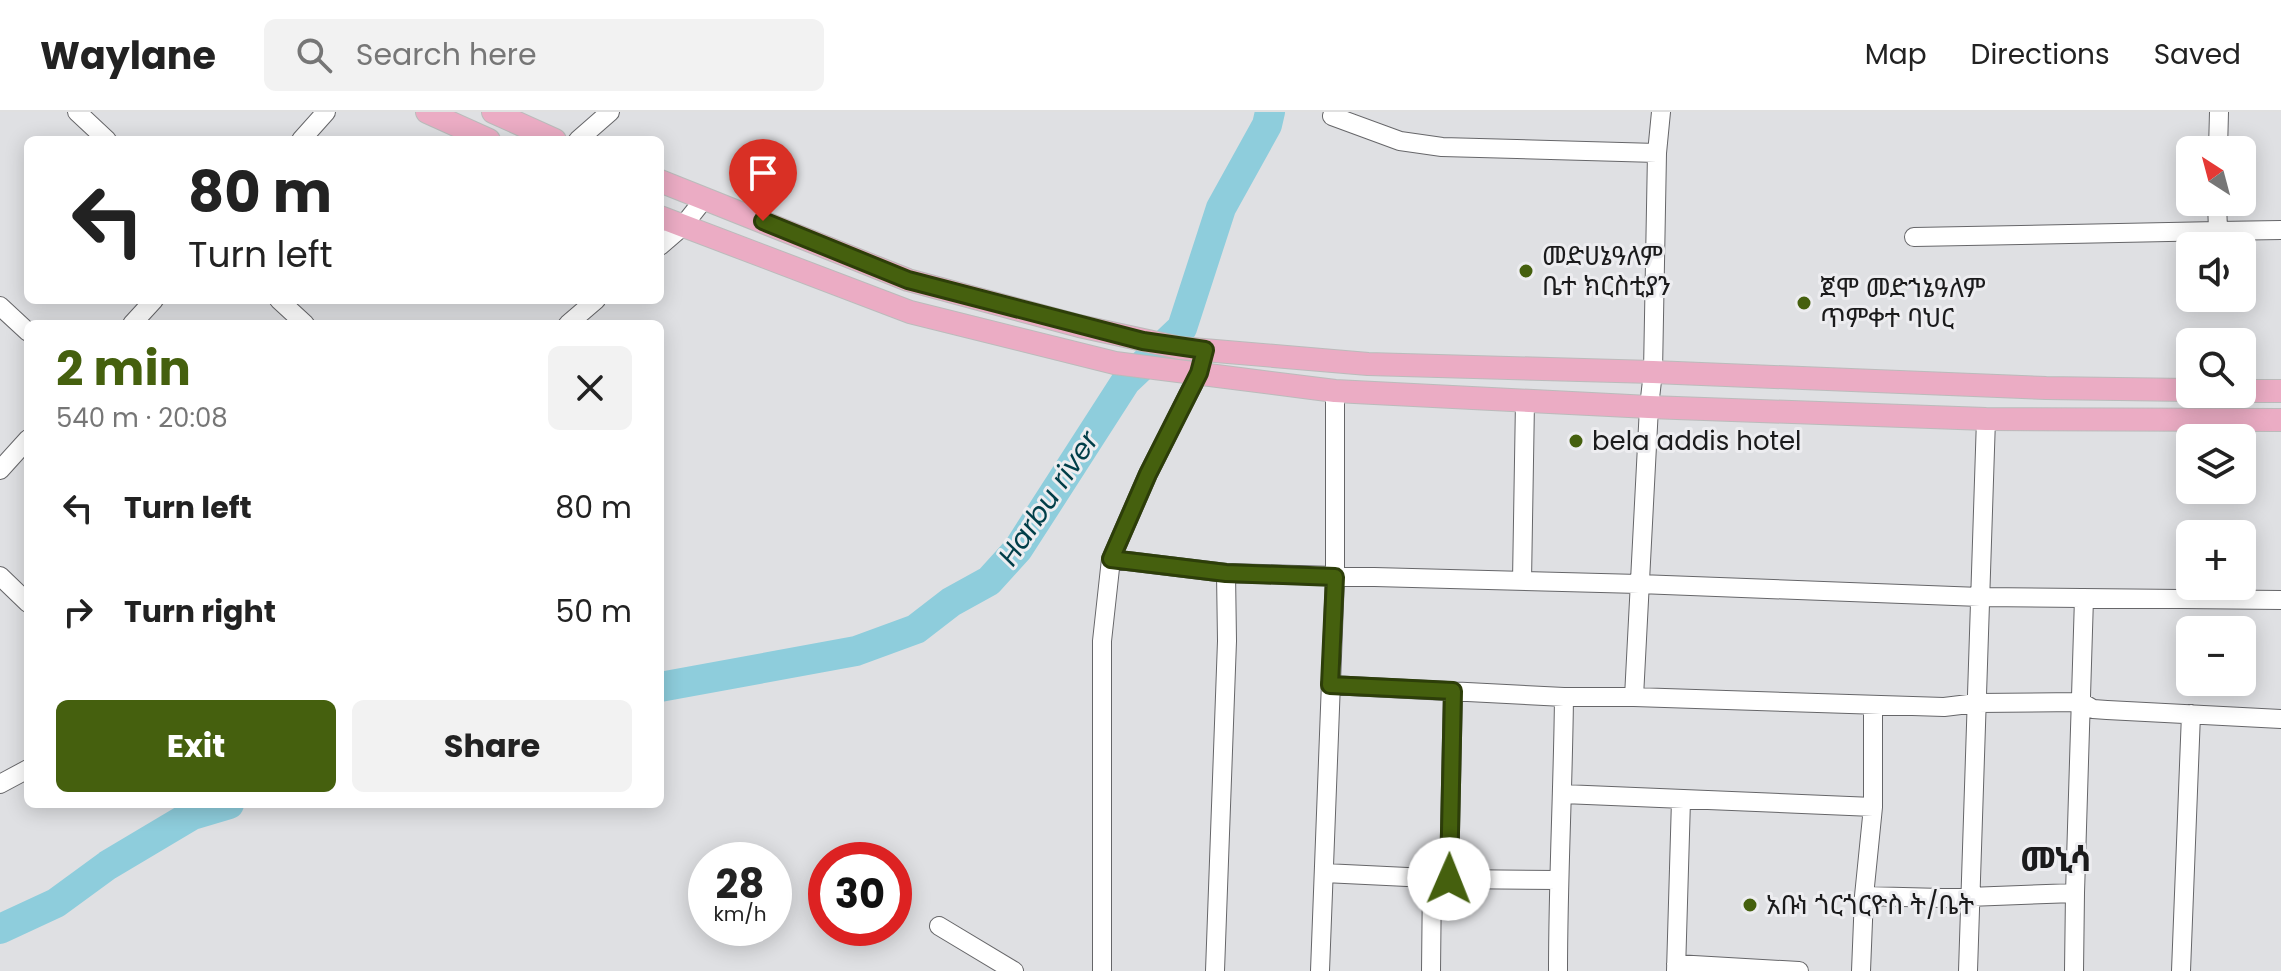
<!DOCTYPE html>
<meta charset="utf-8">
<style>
body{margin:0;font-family:Poppins,"Noto Sans Ethiopic",sans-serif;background:#f2f2f2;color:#222;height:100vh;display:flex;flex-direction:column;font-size:30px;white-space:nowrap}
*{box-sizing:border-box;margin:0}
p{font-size:26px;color:#767676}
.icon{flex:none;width:44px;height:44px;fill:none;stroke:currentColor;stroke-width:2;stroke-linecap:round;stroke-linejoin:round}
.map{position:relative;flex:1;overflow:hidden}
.drawer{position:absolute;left:24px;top:208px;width:640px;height:488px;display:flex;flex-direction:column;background:#fff;border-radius:12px;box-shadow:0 4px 20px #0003}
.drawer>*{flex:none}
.guide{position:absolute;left:24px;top:24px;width:640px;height:168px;border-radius:12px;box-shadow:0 4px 20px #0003;background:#fff;color:#222;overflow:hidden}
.needle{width:52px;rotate:324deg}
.controls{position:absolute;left:2176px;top:24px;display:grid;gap:16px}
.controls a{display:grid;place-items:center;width:80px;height:80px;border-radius:12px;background:#fff;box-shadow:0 4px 20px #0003;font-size:40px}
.speed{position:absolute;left:688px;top:730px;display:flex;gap:16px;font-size:40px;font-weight:700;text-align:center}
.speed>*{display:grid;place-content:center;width:104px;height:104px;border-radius:50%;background:#fff;box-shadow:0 4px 20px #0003;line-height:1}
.speed small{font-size:20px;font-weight:400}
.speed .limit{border:12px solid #d22;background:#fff;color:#111}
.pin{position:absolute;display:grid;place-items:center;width:68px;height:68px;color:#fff;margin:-82px -34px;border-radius:50% 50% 50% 0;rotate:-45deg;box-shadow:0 0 8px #0007}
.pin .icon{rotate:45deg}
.me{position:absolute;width:88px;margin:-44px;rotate:1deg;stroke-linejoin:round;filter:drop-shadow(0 0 6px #0008)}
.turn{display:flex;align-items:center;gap:28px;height:168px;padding:0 32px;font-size:36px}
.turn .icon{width:104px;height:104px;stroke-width:2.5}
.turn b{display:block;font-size:56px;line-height:68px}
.round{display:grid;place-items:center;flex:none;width:84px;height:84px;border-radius:12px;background:#f2f2f2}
.head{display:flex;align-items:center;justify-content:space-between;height:136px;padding:0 32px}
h1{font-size:48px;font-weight:700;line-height:60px;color:#45600e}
.button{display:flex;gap:16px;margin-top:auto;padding:16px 32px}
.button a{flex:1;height:92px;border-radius:12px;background:#45600e;color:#fff;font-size:32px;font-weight:700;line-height:92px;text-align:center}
.button a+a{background:#f2f2f2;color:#222}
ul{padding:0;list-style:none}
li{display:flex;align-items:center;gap:24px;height:104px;padding:0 32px}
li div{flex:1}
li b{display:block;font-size:30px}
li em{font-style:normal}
header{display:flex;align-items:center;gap:48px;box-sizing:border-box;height:112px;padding:0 40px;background:#fff;border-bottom:2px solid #e0e0e0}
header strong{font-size:38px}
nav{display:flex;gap:44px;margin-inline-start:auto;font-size:28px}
.search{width:560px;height:72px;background:#f2f2f2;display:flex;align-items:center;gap:20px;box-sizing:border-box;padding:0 28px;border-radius:12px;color:#767676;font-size:30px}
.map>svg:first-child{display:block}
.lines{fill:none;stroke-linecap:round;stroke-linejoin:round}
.river{stroke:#8ecddc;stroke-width:30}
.minor-casing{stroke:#666669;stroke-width:20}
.major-casing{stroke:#bbb;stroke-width:24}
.minor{stroke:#fff;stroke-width:18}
.major{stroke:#ebacc4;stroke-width:22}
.route-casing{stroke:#2d3e09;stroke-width:20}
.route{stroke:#45600e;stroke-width:14}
.poi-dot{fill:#45600e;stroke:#ededf0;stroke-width:3}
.labels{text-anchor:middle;stroke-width:6;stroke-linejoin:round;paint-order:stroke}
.poi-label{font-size:26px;fill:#1b1b1c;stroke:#ededf0;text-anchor:start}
.water-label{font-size:28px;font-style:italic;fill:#003e48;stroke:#ededf0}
.district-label{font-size:34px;font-weight:bold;fill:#1b1b1c;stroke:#ededf0}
</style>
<header>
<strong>Waylane</strong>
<div class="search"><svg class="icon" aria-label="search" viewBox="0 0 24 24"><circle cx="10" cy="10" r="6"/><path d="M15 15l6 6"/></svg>Search here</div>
<nav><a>Map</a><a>Directions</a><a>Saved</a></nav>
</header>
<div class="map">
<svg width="2281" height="859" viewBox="0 0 2281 859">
<rect width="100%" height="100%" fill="#dfe0e3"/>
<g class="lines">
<path class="river" d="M660 575 856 539 916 517 951 490 989 469 1018 437 1126 269 1182 216 1221 96 1267 13 1270 0
M0 817 56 791 108 753 192 703 229 692"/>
<g class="minor-casing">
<path id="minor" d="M77 0 107 28
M1332 4 1400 29 1442 35 1657 41
M301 28 326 0
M578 28 610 0
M2218 38 2219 0
M2217 90 2218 119 2281 118
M1914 125 2218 119
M660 134 682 115 705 86
M279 188 305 212
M0 194 28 220
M132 212 154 188
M568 212 596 188
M0 358 28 327
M1111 447 1226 461 1639 472 1980 485 2281 488
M0 464 28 491
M1522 469 1525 289
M1330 573 1564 585
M1634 585 1944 595 1977 591 2081 590 2093 597 2107 598 2281 607
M0 672 28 657
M1563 682 1873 695
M1324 761 1449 767 1558 768
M1449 767 1453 579
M2075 781 2084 486
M1864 784 1942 786 2075 781 2074 859
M939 814 1014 859
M1676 852 1799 859
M1102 859V529L1111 447 1148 362 1199 261 1205 238
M1215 859 1227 529 1226 461
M1320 859 1335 465V279
M1431 859 1432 765
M1558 859C1558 768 1563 677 1564 585H1634L1649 295 1653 260 1657 41 1661 0
M1676 859 1681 688
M1861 859 1864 784 1873 695V593
M1968 859 1986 307
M2181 859 2191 602"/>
</g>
<g class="major-casing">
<path id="major" d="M427 0 489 28
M493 0 555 28
M660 69 908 168 1079 214 1180 236 1368 252 1653 260 2046 276 2190 278
M660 105 910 200 1115 251 1335 279 1649 295 1986 307 2281 308
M2242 279H2281"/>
</g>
<use href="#minor" class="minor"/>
<use href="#major" class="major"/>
</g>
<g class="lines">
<g class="route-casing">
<path id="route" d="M763 109 908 168 1143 229 1205 238 1199 261 1148 362 1111 447 1226 461 1335 465 1330 573 1453 579 1449 767"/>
</g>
<use href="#route" class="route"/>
</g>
<g class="poi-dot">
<circle cx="1526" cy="159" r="8"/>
<circle cx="1804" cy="191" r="8"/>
<circle cx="1576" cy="329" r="8"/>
<circle cx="1750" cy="793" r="8"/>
</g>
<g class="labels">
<g class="poi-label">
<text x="1542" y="153">መድሀኔዓለም<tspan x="1542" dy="30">ቤተ ክርስቲያን</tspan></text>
<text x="1820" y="185">ጀሞ መድኀኔዓለም<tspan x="1820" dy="30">ጥምቀተ ባህር</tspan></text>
<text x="1592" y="338">bela addis hotel</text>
<text x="1766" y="802">አቡነ ጎርጎርዮስ ት/ቤት</text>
</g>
<g class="water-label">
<text transform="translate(1048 386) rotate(-56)" y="10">Harbu river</text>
</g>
<g class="district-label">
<text x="2056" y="759">መኒሳ</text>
</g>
</g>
</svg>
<div class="controls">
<a><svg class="needle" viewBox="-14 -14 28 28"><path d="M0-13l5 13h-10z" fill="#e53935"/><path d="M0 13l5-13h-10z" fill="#767676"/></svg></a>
<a><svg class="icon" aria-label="sound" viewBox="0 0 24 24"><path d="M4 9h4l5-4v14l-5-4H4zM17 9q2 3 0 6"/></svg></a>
<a><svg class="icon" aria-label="search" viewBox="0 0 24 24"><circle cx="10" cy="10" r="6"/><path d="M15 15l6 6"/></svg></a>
<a><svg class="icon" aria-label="layers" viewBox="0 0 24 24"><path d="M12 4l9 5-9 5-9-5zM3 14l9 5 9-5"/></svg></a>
<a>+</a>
<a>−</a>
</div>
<div class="speed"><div>28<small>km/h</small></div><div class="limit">30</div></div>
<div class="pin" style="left:763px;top:109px;background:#d93025"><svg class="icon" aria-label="arrive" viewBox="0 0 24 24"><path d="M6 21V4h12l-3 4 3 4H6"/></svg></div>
<svg class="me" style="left:1449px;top:767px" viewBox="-20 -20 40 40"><circle r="19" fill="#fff"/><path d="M0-13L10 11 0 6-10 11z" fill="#45600e"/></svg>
<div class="guide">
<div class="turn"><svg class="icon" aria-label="left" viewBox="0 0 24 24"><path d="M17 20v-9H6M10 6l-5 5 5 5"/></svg><div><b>80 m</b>Turn left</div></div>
</div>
<section class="drawer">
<div class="head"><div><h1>2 min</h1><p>540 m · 20:08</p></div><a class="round"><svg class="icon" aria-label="close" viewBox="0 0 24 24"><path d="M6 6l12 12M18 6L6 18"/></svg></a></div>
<ul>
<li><svg class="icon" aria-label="left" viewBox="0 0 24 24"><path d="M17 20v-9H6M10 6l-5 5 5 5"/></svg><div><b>Turn left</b></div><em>80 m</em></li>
<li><svg class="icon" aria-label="right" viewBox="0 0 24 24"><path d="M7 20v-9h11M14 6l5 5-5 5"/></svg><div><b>Turn right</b></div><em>50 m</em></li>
</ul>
<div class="button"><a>Exit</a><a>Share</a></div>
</section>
</div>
